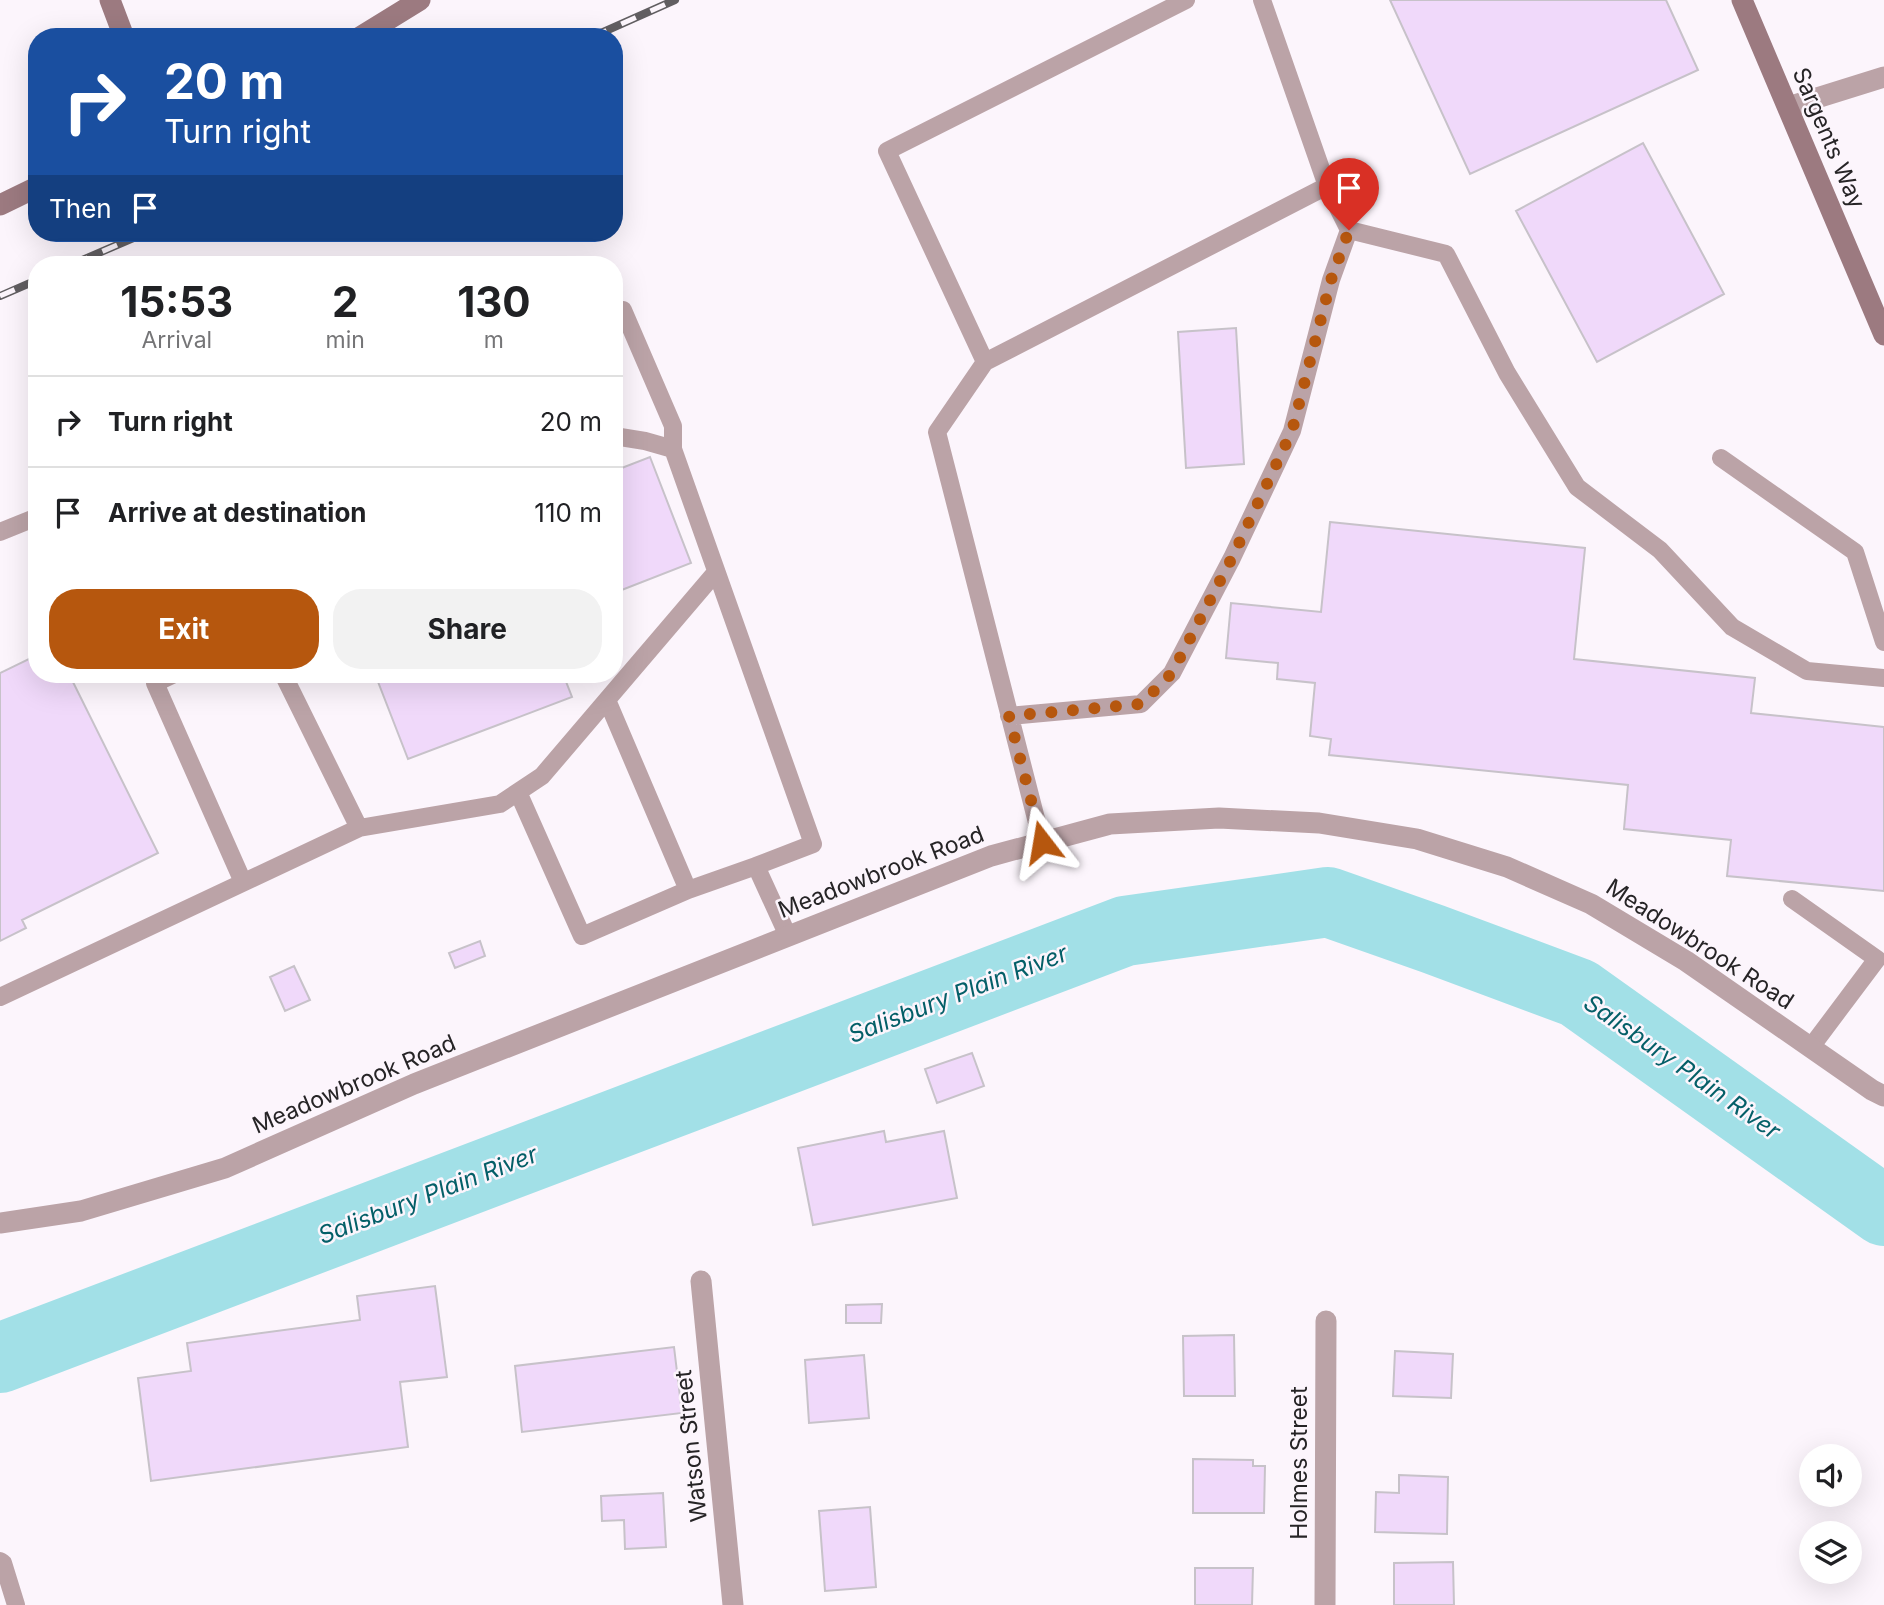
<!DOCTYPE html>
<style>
body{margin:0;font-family:Inter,sans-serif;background:#f2f2f2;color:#202124;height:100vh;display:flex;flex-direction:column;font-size:26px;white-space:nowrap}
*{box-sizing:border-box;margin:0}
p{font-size:23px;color:#757577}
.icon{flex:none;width:38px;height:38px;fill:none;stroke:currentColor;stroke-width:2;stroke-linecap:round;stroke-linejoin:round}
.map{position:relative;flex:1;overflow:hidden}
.details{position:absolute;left:28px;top:256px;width:595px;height:427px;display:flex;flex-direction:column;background:#fff;border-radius:28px;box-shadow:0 7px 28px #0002}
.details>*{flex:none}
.guide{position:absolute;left:28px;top:28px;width:595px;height:214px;border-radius:28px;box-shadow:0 7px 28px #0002;background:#1a4fa0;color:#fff;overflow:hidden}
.buttons{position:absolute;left:1799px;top:1444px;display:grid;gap:14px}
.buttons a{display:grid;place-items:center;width:63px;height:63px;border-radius:50%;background:#fff;box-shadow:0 7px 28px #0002;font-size:35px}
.pin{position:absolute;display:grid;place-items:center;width:60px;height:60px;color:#fff;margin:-72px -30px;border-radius:50% 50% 50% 0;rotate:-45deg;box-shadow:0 0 7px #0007}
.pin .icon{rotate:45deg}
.me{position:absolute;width:77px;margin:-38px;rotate:346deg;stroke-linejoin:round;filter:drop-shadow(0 0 5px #0008)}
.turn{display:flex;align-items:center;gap:24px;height:147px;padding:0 21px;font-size:32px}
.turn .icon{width:91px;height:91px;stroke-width:2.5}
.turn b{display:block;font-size:49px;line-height:60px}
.then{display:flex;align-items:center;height:66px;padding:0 21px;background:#0003;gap:14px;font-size:26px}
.eta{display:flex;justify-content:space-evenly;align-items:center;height:119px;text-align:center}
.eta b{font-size:42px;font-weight:700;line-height:49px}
.button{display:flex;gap:14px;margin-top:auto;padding:14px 21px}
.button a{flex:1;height:80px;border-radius:28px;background:#b6570e;color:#fff;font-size:28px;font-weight:700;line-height:80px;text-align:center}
.button a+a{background:#f2f2f2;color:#202124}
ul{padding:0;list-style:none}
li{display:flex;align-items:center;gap:21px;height:91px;padding:0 21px;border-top:2px solid #e0e0e0}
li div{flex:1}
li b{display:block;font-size:26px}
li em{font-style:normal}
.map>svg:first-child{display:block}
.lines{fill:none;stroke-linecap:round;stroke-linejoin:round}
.river{stroke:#a2e0e7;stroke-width:70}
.building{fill:#f0d9fa;stroke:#c7c2c9;stroke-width:2}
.lane{stroke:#bba3a7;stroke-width:18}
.street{stroke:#bba3a7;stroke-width:21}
.secondary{stroke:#9c7a80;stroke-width:21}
.rail-casing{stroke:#615e61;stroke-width:8}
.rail{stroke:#fcf5fc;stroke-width:5;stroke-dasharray:16;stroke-linecap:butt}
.route{stroke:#b6570e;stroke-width:12;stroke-dasharray:0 21.6}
.labels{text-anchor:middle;stroke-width:5;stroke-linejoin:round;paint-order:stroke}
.street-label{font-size:23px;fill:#262426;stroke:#fcf5fc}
.water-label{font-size:24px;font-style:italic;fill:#045f68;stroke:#fcf5fc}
</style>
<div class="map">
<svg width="1884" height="1605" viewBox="0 0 1884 1605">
<rect width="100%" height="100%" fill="#fcf5fc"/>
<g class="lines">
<path class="river" d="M0 1358 1125 931 1328 902 1433 939 1578 993 1884 1211"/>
</g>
<path class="building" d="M1390 0H1666L1698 70 1470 174Z
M1643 143 1724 294 1597 362 1516 211Z
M1236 328 1244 464 1186 468 1178 332Z
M650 457 691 563 614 593V471Z
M1330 522 1585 548 1574 659 1755 678 1751 713 1884 727V891L1727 876 1731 840 1624 829 1628 785 1329 755 1331 739 1310 736 1315 683 1277 679 1278 663 1226 658 1231 603 1321 612Z
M37 655V674H69L158 853 22 920 26 928 0 941V673Z
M375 674H563L572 697 408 759Z
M480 941 485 956 455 968 449 953Z
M294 966 310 1000 285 1011 270 977Z
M972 1053 984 1086 937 1103 925 1069Z
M884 1131 886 1142 944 1131 957 1198 813 1225 798 1148Z
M435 1286 447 1377 400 1382 408 1447 151 1481 138 1378 191 1371 187 1343 360 1320 357 1296Z
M882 1304 881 1323H846V1305Z
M1234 1335 1235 1396H1184L1183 1336Z
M674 1347 682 1413 522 1432 515 1366Z
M1395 1351 1453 1354 1451 1398 1393 1396Z
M864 1355 869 1418 809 1423 805 1360Z
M1193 1459 1253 1460V1466H1265L1264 1513H1193Z
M1399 1475 1448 1477 1447 1534 1375 1532 1376 1492 1399 1493Z
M663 1493 666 1547 625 1549 624 1520 602 1521 601 1496Z
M870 1507 876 1587 825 1591 819 1511Z
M1453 1562 1454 1605H1394V1563Z
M1195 1568H1253L1252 1605H1195Z"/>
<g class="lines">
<path class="lane" d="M1349 230 1446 254 1507 373 1577 487 1660 550 1732 627 1807 671 1884 678
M614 312 623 310 673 426V449
M985 362 887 151 1186 0
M614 436 645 441 673 449 813 844 756 866 788 936
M1721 458 1855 552 1884 642
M0 532 37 517
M174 674 155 683 243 882
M283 674 359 828
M607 700 688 890
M1009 716 1141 704 1172 673 1232 558 1292 431 1331 280 1349 230 1327 186 1262 0
M518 792 582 936 688 890 756 866
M1042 842 937 432 985 362 1327 186
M1792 899 1877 959 1811 1047
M0 997 359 828 500 804 542 776 716 572
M0 1561 3 1563 16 1605"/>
<path class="street" d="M1788 107 1884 77
M0 1223 81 1211 225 1168 414 1084 991 856 1110 824 1219 818 1319 823 1417 839 1507 867 1591 904 1686 961 1872 1090 1884 1096
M701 1281 733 1605
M1325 1605 1326 1321"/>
<path class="secondary" d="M110 0 124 37
M1742 0 1884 335
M360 37 420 0
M0 205 37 187"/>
<g class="rail-casing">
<path id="rail" d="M592 37 675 0
M73 264 145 233
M0 296 37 280"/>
</g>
<use href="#rail" class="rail"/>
</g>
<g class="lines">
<path class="route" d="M1042 842 1009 716 1141 704 1172 673 1232 558 1292 431 1331 280 1349 230"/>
</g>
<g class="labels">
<g class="street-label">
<text transform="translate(1829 138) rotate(67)" y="8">Sargents Way</text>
<text transform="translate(881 872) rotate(-21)" y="8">Meadowbrook Road</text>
<text transform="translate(1700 944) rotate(33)" y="8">Meadowbrook Road</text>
<text transform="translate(354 1084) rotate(-23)" y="8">Meadowbrook Road</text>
<text transform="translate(691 1446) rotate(-96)" y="8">Watson Street</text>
<text transform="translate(1299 1463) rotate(-90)" y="8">Holmes Street</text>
</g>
<g class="water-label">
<text transform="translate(958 994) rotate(-21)" y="8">Salisbury Plain River</text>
<text transform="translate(1682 1067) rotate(35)" y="8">Salisbury Plain River</text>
<text transform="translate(428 1195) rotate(-21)" y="8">Salisbury Plain River</text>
</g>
</g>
</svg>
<div class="buttons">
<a><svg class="icon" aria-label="sound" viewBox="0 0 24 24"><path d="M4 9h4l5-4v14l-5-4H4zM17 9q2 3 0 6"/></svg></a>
<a><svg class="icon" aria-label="layers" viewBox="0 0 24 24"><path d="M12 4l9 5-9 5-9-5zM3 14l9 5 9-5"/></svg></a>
</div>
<div class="pin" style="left:1349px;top:230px;background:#d93025"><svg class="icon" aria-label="arrive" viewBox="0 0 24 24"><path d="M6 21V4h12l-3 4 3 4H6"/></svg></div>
<svg class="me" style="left:1042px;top:842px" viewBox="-20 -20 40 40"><path d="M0-17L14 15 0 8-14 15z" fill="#b6570e" stroke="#fff" stroke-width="4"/></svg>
<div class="guide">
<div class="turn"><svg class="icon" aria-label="right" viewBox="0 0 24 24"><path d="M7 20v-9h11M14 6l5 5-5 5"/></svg><div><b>20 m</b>Turn right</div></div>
<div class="then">Then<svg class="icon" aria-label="arrive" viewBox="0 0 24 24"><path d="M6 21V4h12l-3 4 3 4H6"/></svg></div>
</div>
<section class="details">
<div class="eta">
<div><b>15:53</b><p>Arrival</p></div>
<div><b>2</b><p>min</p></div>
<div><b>130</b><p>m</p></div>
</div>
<ul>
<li><svg class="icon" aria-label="right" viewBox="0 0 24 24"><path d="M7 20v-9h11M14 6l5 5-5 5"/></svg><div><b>Turn right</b></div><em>20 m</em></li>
<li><svg class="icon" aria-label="arrive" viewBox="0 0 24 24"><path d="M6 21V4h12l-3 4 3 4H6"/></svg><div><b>Arrive at destination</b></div><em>110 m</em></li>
</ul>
<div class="button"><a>Exit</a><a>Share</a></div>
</section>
</div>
